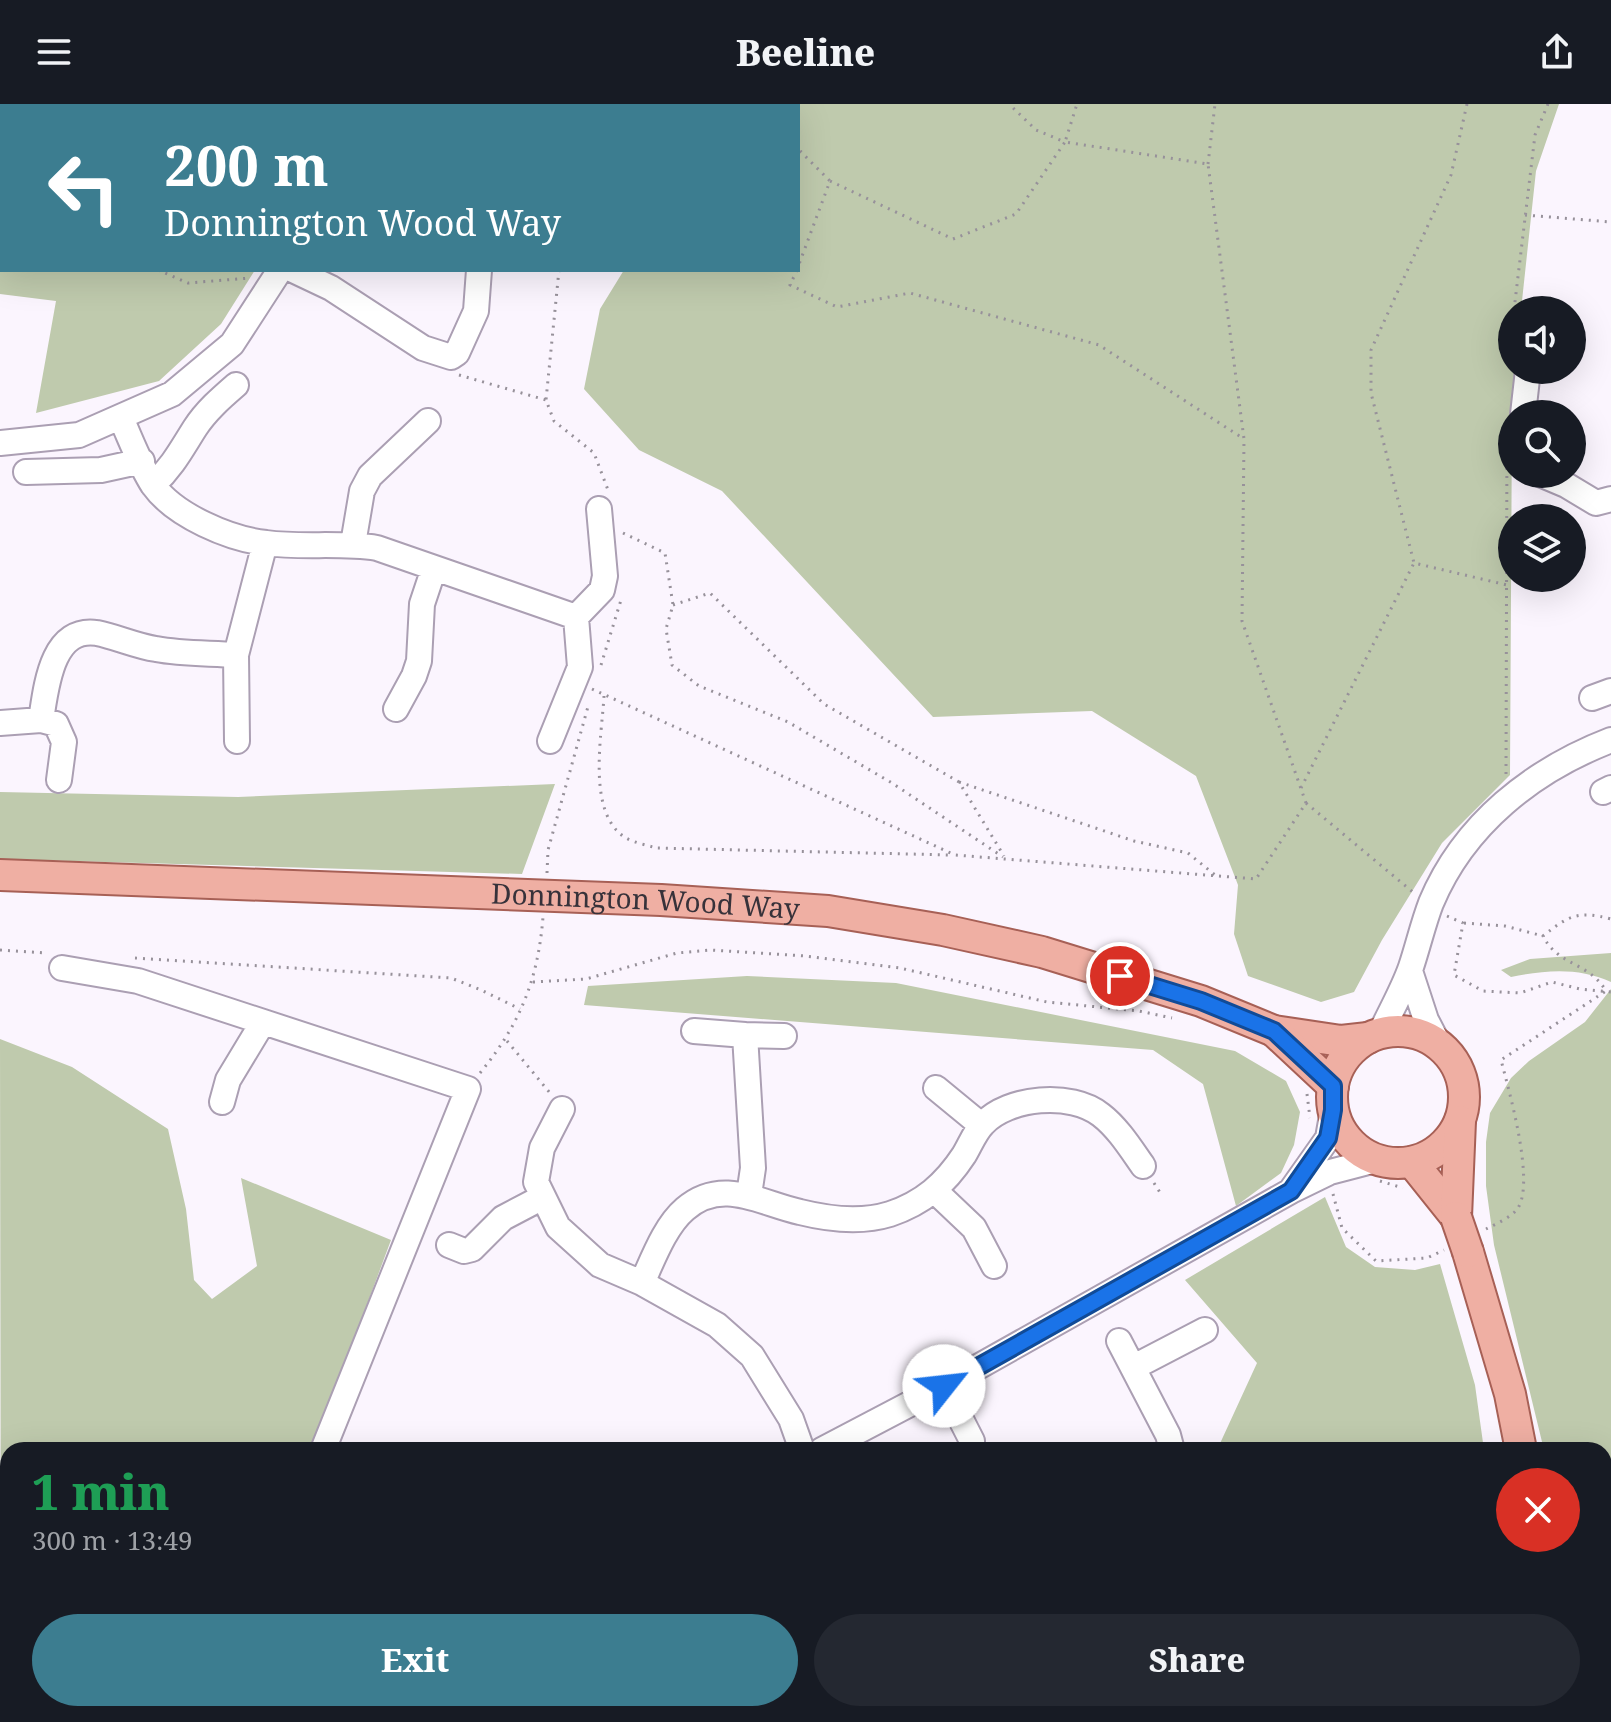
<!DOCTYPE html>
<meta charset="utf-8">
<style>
body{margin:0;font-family:"Noto Serif",serif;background:#242831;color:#f1f3f6;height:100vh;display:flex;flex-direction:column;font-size:30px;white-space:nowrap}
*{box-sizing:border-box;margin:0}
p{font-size:26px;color:#9ea1a6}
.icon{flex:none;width:44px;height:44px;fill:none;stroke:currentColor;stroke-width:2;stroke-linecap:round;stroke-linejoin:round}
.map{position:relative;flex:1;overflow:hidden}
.details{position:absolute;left:0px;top:1338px;width:1612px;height:280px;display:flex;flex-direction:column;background:#171b24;border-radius:24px 24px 0 0;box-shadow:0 8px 32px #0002}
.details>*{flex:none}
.top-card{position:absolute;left:0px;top:0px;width:800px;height:168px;box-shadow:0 8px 32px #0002;background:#3c7d90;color:#fff;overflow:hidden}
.buttons{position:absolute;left:1498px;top:192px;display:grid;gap:16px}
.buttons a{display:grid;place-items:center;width:88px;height:88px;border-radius:50%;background:#171b24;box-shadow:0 8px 32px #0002;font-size:40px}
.pin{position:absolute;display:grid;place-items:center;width:68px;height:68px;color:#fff;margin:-34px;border:4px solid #fff;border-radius:50%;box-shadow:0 2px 8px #0007}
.me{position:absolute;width:88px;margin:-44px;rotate:61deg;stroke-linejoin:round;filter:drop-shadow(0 0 6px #0008)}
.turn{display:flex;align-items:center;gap:28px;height:168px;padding:0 32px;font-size:36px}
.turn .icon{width:104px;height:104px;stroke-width:2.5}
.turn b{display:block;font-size:56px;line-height:68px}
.round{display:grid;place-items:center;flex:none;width:84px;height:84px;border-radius:42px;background:#242831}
.headline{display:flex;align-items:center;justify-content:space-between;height:136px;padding:0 32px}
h1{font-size:48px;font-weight:800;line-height:60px;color:#1e9e55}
.button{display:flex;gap:16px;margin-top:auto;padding:16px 32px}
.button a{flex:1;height:92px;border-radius:48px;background:#3c7d90;color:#fff;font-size:32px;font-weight:800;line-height:92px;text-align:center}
.button a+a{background:#242831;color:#f1f3f6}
header{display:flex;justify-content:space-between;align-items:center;height:104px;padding:0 32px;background:#171b24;font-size:36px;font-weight:800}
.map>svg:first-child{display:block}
.green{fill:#bfcaad}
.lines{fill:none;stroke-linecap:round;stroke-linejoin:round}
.minor-casing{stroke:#ab9fb3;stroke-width:28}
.major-casing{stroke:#a76056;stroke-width:34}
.path{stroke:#97919a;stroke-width:3;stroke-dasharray:2 6;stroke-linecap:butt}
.minor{stroke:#fff;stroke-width:24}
.major{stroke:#efafa3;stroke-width:30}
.major-bridge-casing{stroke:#a76056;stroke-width:34;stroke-linecap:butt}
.major-bridge{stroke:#efafa3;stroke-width:30}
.route-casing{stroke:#114b97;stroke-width:20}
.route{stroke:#1a73e8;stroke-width:14}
.labels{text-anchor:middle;stroke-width:8;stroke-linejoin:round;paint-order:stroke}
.street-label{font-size:28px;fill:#37323a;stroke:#fff}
</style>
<header><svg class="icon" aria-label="menu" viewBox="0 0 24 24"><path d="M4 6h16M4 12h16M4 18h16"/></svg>Beeline<svg class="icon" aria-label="share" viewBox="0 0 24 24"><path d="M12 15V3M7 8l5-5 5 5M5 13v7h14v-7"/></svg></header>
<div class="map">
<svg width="1611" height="1618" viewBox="0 0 1611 1618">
<rect width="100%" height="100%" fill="#fbf5fe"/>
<path class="green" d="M696 0H1559L1536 67 1521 206H1512V266H1515L1512 310 1510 671 1442 739 1382 836 1354 888 1321 898 1248 872 1234 830 1238 781 1196 672 1092 607 933 613 722 387 639 346 584 285 600 205 624 166H798V2H696Z
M0 62 2 166H255L221 220 159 277 36 309 56 197 0 190Z
M555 680 522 770 0 755V688L238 693Z
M1611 849V878C1578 863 1546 866 1511 873L1501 866 1530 855Z
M747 872 896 879 1235 947 1286 977 1300 1008 1294 1041 1281 1069 1236 1102 1203 980 1153 946 584 901 588 882Z
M1611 885V1616H1590L1589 1610H1604V1346H1544L1494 1141 1486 1082V1038L1490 1009 1511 974 1529 957 1585 918Z
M0 935 72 963 168 1025 186 1105 194 1176 212 1195 257 1162 241 1074 391 1136 313 1346H8V1600L1 1618Z
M1325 1093 1346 1143 1375 1163 1415 1166 1440 1160 1475 1281 1484 1346H1217L1257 1259 1185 1176Z"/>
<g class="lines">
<g class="minor-casing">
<path id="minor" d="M111 0V2
M277 0 278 2
M487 0 488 2
M320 2V0
M588 2 590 0
M293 166 331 184 423 244 451 253 457 249 476 207 479 166
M1523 310 1528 266
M121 314C131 336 140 361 153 381 175 412 230 435 266 439 303 444 340 438 377 444L576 513
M0 339 79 331 172 290 232 240 280 166
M26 368 101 366 142 357
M1540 370 1566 381 1596 399 1611 395
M153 381C173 362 181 346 195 324 206 307 221 294 236 281
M353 440 362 387 370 372 428 317
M1592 594 1611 587
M396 605 414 572 419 557 422 500 434 464
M41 616C46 585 51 522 97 529 117 533 136 542 156 545 182 550 210 549 236 551
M0 619 41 616 56 620 64 638 59 676
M237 637 236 551 265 439
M550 637 580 563 576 513 602 486 605 472 599 405
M1603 688 1611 684
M62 864 138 877 468 985 323 1346
M1410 867 1426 916 1439 941
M694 927 745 931 753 1064 749 1091
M1380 930C1390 908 1403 886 1411 863 1418 842 1423 820 1431 799 1464 720 1533 666 1611 636
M745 931 784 932
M936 984 981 1021
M222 998 228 976 263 918
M562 1005 542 1044 536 1078 558 1123 600 1161 642 1179 717 1221 752 1252 791 1315 802 1346
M1292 1085 1328 1034 1333 1006
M935 1087 974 1124 994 1162
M449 1141 464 1147 472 1145 503 1114 543 1093
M642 1179C653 1155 665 1122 685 1105 722 1073 760 1099 800 1108 828 1115 861 1119 890 1110 923 1099 945 1080 964 1051 970 1041 975 1028 983 1020 1008 993 1071 987 1101 1011 1118 1024 1131 1045 1143 1062
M1119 1237 1168 1331 1172 1346
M1134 1263 1205 1226
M944 1282 972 1337
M822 1346 944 1282 1291 1087 1330 1068 1376 1056
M975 1610 990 1618
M685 1616 691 1610
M166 1618 169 1610
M194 1618 197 1610
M386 1618 388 1610
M925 1618 932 1610
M1058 1618 1059 1610
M1229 1618 1232 1610
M1438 1618 1439 1610"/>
</g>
<g class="major-casing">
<g id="major">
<path id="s1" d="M0 771 661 796 828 807 943 826 1042 848 1201 897 1274 927 1341 937 1368 934"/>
<path d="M1274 927 1333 982"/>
<circle cx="1398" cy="993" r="66"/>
<path d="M1412 1058 1456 1113"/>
<path d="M1456 1113 1460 1017"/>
<path d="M1468 1148 1510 1290 1521 1346"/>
<path d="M1563 1610 1564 1618"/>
</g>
</g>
<path class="path" d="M786 0V2
M1467 0 1451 71 1371 246V289L1414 459 1507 481
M798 39 801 48 830 77 798 163
M1208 60 1215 0
M830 77 953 135 1016 110 1065 38 1036 26 1009 0
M0 97 2 98
M1525 111 1611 118
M158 166 188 179 250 174
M559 166 546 296 554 317 594 349 608 386
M797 166 790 181 837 203 910 189 1099 241 1244 335
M1514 206 1535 31 1548 0
M1508 258 1512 226
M459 271 546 296
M623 429 665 449 673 501 666 525 672 561 699 582 788 618 892 679 1003 753
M673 501 710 489 824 600 959 678 1004 752
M601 561 621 496
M592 585 955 751 1256 775 1306 699 1242 517 1244 335 1208 60 1065 38 1077 0
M604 592C602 631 586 710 626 734 635 739 647 741 656 744L951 751
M1506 670 1507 322
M959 678 1134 737 1188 749 1215 771
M1301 684 1414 459
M1306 699 1414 789
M547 769 548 746 589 599
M1447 812 1463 819 1454 871 1483 887 1520 889 1552 878 1580 885 1611 888
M1464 819 1505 822 1543 832
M0 846 47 849
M135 854 451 874 481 886 520 905
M533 878 586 875 677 849 711 846 805 852 900 864 1047 898 1139 907 1172 914
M507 937 550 989
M480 969C520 920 538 876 543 813
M1307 990 1310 1014
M1380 1077 1403 1084
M1154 1079 1161 1090
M1333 1090 1342 1124 1376 1157 1427 1154 1444 1146
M1486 1125C1496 1120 1512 1113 1518 1104 1535 1077 1509 987 1501 956L1606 887C1589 858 1558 862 1543 832 1568 812 1578 806 1611 815
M0 1445 8 1472
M0 1583 8 1554"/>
<use href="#minor" class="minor"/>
<use href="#major" class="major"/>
<g class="major-bridge-casing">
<path id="major-bridge" d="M1456 1113 1468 1148"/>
</g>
<use href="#major-bridge" class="major-bridge"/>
</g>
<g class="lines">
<g class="route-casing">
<path id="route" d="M944 1282 1291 1087 1328 1034 1333 1006V982L1274 927 1201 897 1120 872"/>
</g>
<use href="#route" class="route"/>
</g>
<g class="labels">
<g class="street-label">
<text dy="10" stroke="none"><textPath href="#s1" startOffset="646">Donnington Wood Way</textPath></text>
</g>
</g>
</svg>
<div class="buttons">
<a><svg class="icon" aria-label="sound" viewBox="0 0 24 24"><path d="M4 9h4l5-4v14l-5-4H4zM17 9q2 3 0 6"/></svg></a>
<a><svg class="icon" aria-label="search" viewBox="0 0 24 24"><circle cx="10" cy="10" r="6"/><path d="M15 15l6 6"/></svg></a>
<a><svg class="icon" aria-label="layers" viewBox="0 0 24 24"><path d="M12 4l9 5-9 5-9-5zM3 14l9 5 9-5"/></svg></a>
</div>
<div class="pin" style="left:1120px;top:872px;background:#d93025"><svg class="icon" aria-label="arrive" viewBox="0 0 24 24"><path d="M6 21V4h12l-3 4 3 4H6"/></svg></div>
<svg class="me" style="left:944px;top:1282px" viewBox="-20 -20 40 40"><circle r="19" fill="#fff"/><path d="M0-13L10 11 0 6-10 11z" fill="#1a73e8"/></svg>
<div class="top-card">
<div class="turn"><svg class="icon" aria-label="left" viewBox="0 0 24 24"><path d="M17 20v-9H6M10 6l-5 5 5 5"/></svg><div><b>200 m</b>Donnington Wood Way</div></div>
</div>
<section class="details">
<div class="headline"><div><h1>1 min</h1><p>300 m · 13:49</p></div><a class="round" style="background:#d93025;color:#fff"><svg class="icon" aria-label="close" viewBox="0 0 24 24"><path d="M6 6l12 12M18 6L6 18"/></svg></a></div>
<div class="button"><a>Exit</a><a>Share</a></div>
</section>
</div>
